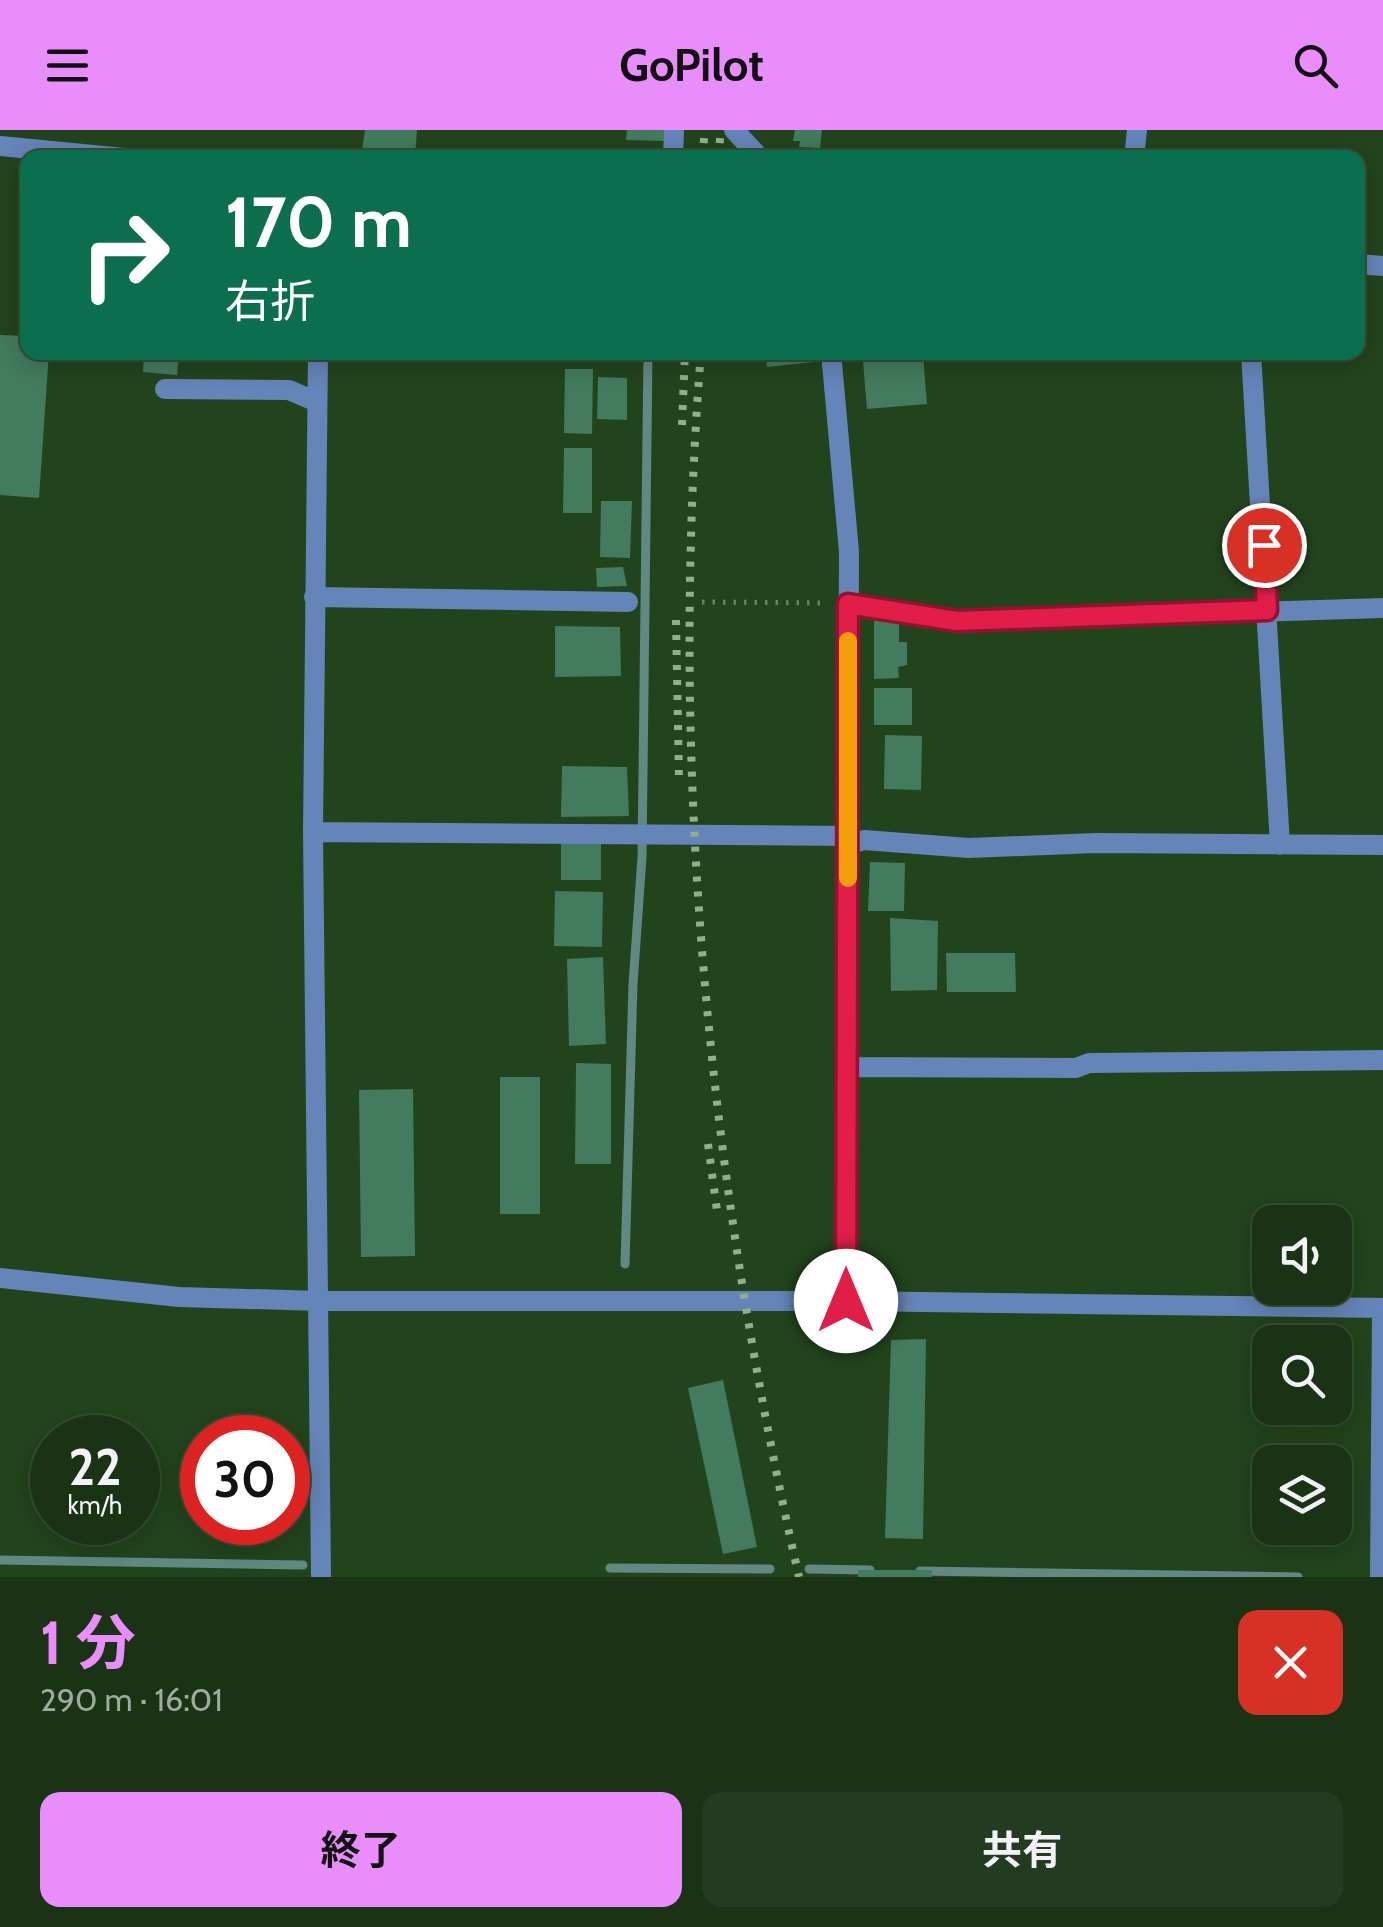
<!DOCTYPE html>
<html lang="ja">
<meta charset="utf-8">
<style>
body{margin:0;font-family:Cabin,"Noto Sans JP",sans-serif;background:#233b1e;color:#f1f3f6;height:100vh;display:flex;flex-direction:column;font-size:38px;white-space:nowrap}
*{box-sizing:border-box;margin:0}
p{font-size:32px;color:#9faaa0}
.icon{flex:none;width:55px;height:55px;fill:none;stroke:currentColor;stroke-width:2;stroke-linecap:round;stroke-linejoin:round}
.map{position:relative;height:1447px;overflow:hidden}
.details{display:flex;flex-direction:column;background:#1a3315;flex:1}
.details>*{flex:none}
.banner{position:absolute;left:20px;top:20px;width:1345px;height:210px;border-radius:20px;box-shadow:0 5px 25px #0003,0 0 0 2px #384e34;background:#0b6e4f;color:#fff;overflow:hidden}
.controls{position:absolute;left:1252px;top:1075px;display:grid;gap:20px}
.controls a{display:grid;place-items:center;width:100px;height:100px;border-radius:20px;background:#1a3315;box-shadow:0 5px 25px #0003,0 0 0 2px #384e34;font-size:50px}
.speed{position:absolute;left:30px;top:1285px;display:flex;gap:20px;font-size:50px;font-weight:700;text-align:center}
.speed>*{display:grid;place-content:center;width:130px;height:130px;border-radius:50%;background:#1a3315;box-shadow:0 5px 25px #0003,0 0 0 2px #384e34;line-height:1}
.speed small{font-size:25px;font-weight:400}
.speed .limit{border:15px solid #d22;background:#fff;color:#111}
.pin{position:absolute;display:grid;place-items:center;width:85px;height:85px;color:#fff;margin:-42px;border:5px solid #fff;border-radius:50%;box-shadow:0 2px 10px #0007}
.me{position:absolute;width:110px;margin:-55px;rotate:0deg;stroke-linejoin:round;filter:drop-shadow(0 0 8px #0008)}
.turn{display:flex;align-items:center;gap:35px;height:210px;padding:0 40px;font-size:45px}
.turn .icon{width:130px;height:130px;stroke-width:2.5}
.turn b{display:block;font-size:70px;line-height:85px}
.round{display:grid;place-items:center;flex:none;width:105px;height:105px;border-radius:20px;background:#233b1e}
.overview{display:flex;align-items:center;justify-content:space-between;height:170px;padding:0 40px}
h1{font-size:60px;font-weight:700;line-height:75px;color:#e98dfd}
.primary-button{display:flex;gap:20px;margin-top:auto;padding:20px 40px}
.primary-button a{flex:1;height:115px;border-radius:20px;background:#e98dfd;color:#111;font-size:40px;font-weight:700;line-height:115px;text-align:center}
.primary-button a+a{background:#233b1e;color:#f1f3f6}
header{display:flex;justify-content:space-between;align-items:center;height:130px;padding:0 40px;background:#e98dfd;color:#111;font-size:45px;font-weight:700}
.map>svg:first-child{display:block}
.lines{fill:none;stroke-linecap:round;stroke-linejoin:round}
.stream{stroke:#618883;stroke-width:9}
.building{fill:#427b5e}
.path{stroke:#678461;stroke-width:5;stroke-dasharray:2.5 8;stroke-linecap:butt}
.minor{stroke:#6584b7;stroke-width:20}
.rail{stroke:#93ad8e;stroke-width:8;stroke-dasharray:5 10;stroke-linecap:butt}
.route-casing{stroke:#92132f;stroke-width:25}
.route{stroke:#e11d48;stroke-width:18}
.slow{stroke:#f59e0b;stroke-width:18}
</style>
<header><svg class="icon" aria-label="menu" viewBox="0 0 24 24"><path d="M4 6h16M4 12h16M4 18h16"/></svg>GoPilot<svg class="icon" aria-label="search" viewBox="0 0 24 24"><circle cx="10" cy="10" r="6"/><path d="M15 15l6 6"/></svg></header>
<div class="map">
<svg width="1383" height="1447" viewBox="0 0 1383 1447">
<rect width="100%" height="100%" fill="#22441c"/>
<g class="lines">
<path class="stream" d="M625 1134 633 854 642 727 648 222
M0 1430 303 1435
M610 1438 770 1439
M809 1439 870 1440
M920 1441 1298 1447"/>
</g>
<path class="building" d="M365 0H417L415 26 362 21Z
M627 0H666L665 11 626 10Z
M795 0H822L820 18 799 17 800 11H793Z
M0 205 28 206V222H49L39 368 0 365Z
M144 222H179L177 245 143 242Z
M766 222H822L823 231 767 237Z
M923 226 927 274 867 279 863 231Z
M565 239H593L592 304 564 303Z
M598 247 627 248V290L597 289Z
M564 318H592V383H563Z
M601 371H632L630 428 600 427Z
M623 437 627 456 597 457 596 438Z
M874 482H899V512H907V535L898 537 899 548 874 549Z
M555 496 620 497 621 546 555 547Z
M874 558H912V595H874Z
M885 605 922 606 921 660 884 659Z
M562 636 627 637 629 686 561 687Z
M601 711V750H561V712Z
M870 732 905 733 904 781H868Z
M555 761 603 762 602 817 554 816Z
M890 788 938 791 937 860 891 861Z
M946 823H1015L1016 862H947Z
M603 827 606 914 569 916 567 829Z
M576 933 611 934V1034H575Z
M500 947H540V1084H500Z
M413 959 415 1126 361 1127 359 960Z
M926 1209 923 1409 885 1408 891 1210Z
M723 1250 757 1417 723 1424 688 1258Z
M858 1440H932V1447H858Z"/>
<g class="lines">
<path class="path" d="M702 472 825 473"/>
<path class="minor" d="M734 0 760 28
M0 16 124 28
M673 28 674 0
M1134 28 1137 0
M1358 134 1383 136
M318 222 313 702 321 1447
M831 222 849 422 846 1171
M1251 222 1280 715
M165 259 289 260 317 272
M314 467 628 472
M848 474 957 491 1383 478
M313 702 848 706
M848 715 864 710 969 718 1096 713 1383 715
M847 937 1076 938 1089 933 1383 930
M0 1148 179 1167 321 1171H846L1383 1178
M1380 1447 1382 1178"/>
<path class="rail" d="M702 28 705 0
M718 28 721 0
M701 222C668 632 708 1047 799 1447
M682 295 685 222
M676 490 679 650
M708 1014 718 1088"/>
</g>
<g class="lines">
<g class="route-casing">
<path id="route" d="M846 1171 848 474 957 491 1267 480 1264 415"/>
</g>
<use href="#route" class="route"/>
<path class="slow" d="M848 511V748"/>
</g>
</svg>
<div class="controls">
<a><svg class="icon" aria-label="sound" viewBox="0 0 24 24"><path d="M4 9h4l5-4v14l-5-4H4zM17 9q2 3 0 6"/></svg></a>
<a><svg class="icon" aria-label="search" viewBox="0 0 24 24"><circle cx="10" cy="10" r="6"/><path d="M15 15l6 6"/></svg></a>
<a><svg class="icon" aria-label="layers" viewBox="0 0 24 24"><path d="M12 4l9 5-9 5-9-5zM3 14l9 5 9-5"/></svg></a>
</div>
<div class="speed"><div>22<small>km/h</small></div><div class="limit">30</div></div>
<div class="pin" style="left:1264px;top:415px;background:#d93025"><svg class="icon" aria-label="arrive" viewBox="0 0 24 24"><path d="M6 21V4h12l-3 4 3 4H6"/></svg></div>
<svg class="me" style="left:846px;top:1171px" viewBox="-20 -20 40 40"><circle r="19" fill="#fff"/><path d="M0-13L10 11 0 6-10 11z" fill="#e11d48"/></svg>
<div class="banner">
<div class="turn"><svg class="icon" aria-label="right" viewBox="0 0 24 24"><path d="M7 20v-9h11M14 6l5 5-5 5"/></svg><div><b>170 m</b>右折</div></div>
</div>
</div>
<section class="details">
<div class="overview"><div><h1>1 分</h1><p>290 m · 16:01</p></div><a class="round" style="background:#d93025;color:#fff"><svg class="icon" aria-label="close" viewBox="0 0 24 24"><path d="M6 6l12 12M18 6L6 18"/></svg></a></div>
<div class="primary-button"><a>終了</a><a>共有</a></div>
</section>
